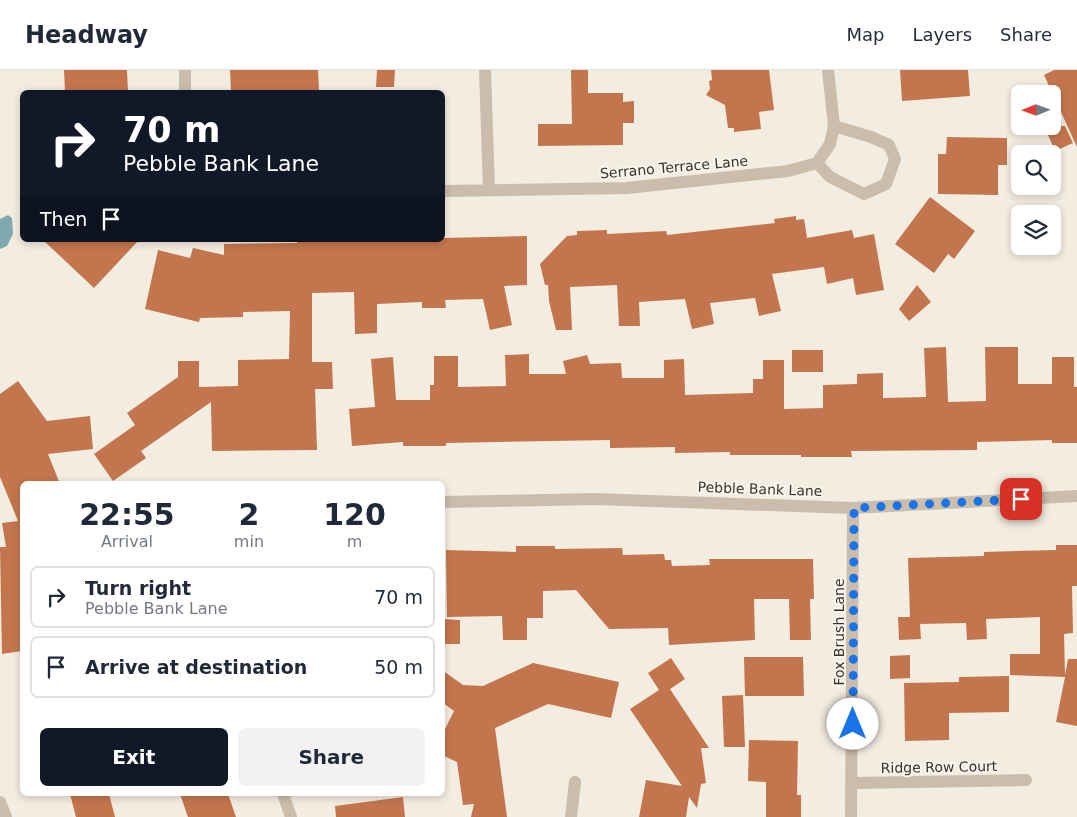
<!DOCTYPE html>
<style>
body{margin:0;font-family:"DejaVu Sans",sans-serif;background:#f2f2f3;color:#1f2937;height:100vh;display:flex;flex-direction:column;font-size:19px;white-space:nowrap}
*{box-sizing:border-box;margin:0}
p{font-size:16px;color:#747a83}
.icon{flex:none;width:28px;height:28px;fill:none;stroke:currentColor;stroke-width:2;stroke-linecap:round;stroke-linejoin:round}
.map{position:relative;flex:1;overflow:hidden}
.panel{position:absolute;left:20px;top:411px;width:425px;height:315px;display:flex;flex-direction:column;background:#fff;border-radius:8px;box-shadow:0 2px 8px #0003}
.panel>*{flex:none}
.hud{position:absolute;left:20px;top:20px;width:425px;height:152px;border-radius:8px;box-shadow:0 2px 8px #0003;background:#111827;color:#fff;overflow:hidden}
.needle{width:32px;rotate:269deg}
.fabs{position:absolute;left:1011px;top:15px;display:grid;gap:10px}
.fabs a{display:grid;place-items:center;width:50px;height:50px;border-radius:8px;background:#fff;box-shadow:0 2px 8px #0003;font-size:25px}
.pin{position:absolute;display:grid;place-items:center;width:42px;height:42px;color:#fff;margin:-21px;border-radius:10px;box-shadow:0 2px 8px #0006}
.me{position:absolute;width:55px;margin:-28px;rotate:0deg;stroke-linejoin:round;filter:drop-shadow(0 0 4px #0008)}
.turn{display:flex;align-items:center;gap:18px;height:105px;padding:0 20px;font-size:22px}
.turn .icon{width:65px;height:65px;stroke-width:2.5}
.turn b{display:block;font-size:35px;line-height:42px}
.then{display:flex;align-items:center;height:48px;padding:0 20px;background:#0003;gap:10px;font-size:19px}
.eta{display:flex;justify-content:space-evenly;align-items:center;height:85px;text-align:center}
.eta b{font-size:30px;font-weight:800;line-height:35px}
.cta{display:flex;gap:10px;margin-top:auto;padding:10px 20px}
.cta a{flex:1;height:58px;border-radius:8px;background:#111827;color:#fff;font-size:20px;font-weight:800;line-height:58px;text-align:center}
.cta a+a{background:#f2f2f3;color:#1f2937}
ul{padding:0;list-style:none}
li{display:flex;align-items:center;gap:15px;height:62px;margin:0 10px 8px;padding:0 10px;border:2px solid #e0e1e3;border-radius:8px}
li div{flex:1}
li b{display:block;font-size:19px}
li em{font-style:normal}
header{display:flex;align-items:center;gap:30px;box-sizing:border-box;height:70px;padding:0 25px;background:#fff;border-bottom:1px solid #e0e1e3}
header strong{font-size:24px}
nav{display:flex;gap:28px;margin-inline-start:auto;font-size:18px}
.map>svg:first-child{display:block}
.water{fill:#7fa8af}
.building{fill:#c3764d}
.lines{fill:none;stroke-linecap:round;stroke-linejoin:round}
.street{stroke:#cbbdab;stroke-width:12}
.route{stroke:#1a73e8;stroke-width:9;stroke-dasharray:0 16.2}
.labels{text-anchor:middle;stroke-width:4;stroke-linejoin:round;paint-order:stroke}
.street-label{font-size:14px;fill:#39312a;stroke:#faf5ec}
</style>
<header>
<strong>Headway</strong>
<nav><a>Map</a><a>Layers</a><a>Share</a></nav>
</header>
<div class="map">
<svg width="1077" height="747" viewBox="0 0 1077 747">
<rect width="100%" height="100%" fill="#f3ece0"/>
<path class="water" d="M8 145 12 148 13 164 7 176 0 179V149Z"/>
<path class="building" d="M64 0H127L128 22H65Z
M230 0H318L319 20 231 22Z
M377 0H395L394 17H376Z
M571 0H588V23H623V32L634 31V53H623V75L538 76V54H572Z
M711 0H769L774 40 759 42 761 59 734 62V58H728L725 35 706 25 710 19 709 11 712 10Z
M900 0H968L970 26 902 31Z
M1054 0H1077V77L1044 5Z
M1044 56H1065L1073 73 1055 81Z
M947 67 1007 68V95H998V125L938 124V84H946Z
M930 127 975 161 954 189 948 184 934 203 895 174Z
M796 146V150L804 149 807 168 852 160 854 168 874 164 884 220 856 225 853 208 827 214 824 197 772 204 781 241 759 246 755 228 710 233 714 254 692 259 685 229 639 232 640 256H619L617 215 570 217 572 260H556L549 231 548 215H545L540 194 567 166 577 165V161L607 160V164L666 161 667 165 775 153 774 149Z
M527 166V215L504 216 512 255 490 260 483 229 445 230 446 238H422V232L377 234V263L355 264 354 222 312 223V292H332L333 319H315L317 380 212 381 211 332 141 381 146 388 113 411 94 384 135 355 127 343 178 307V291H199V317L238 316V290L289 289 290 241 243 242V247L200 248 199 252 145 239 158 180 190 188 193 178 224 185V174L297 173V171L307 170 440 171 442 168Z
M43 170H139L94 218Z
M917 215 931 232 909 251 899 239Z
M946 277 948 332 986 331 985 277H1018V314H1052V287H1074V317H1077V373H1052V370L977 372V380L851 381 852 387H801V385H730V382L675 383V377L610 378V370L446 373V376H403V372L352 376 349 339 375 337 371 289 393 287 396 330H430V315H434V286H458V317L506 316 505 285 529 284V304H566L563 291 587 285 590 294 621 293 622 308H664V290L684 289 685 325 753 323V309H763V290H784V339L823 338V315L857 314V304L883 303V328L926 327 924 278Z
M792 280H823V302H792Z
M18 311 47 351 90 346 93 379 48 384 60 414H22V581L2 584 0 477H6L2 453 18 451 0 407V324Z
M1056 475H1077V516H1072L1073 563 1064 564 1065 605 1068 589H1077V656L1056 652 1065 607 1010 605V584H1040V547L986 549 987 569 967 570 966 553 920 554 921 569 899 570 898 547H910L908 488 984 486V482L1056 480Z
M516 476H555V479L622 478 623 485 664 484 665 490H671L672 496 710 495 709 489H813L814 529H810L811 570H790L789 529H754L755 570 686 574 669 575 668 558 609 559 576 520 543 521V548H527V570H503L502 546 447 547 446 480 516 482Z
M442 549 460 550V574H442Z
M910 585V608L890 609V586Z
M744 587H803L804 626H745Z
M671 588 685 609 670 619 709 678H701L706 713 701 714 697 738 689 727 686 747H639L646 710 682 716 630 639 659 620 648 603Z
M533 593 619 612 611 648 548 634 495 658 507 747H471L474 734 463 735 457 692 442 685V665L454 641 442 632V600L463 615 483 616Z
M1009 606V642L949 643V670L905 671 904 613 959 612V607Z
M743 625 745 677H724L722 626Z
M749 670 798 671 797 725H801V747H766V712L748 711Z
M70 724H109L115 747H76Z
M180 724H228L236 747H188Z
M403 727 405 747H336L335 736Z"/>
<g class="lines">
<path class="street" d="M185 0V22
M485 0 489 120
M817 93 830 107 864 124 886 114 895 89 889 75 871 67 834 56
M442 121 627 118 788 101 817 93 830 74 834 56 828 0
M442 432 595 429 853 438 1077 426
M853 713 1026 710
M283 724 291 747
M0 732 6 747
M571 747 575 712
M851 747 853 438"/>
</g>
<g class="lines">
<path class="route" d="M853 654 854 438 1021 429"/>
</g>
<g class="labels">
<g class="street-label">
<text transform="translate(674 97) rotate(-5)" y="5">Serrano Terrace Lane</text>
<text transform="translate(760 419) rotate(2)" y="5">Pebble Bank Lane</text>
<text transform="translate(839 562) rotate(-90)" y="5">Fox Brush Lane</text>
<text transform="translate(939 697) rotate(-1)" y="5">Ridge Row Court</text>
</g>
</g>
</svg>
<div class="fabs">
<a><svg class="needle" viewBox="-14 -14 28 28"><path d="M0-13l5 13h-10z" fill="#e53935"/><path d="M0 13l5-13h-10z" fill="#747a83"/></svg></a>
<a><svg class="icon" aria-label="search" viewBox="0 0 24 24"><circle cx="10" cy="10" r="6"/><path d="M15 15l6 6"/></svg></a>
<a><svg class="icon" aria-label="layers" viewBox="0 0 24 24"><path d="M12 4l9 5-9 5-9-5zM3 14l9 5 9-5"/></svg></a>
</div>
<div class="pin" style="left:1021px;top:429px;background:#d93025"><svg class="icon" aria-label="arrive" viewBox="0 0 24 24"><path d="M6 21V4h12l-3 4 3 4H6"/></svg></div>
<svg class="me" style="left:853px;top:654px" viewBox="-20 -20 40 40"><circle r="19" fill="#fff"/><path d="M0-13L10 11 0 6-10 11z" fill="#1a73e8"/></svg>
<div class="hud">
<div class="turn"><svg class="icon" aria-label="right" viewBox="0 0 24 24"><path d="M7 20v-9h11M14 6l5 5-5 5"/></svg><div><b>70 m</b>Pebble Bank Lane</div></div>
<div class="then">Then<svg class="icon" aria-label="arrive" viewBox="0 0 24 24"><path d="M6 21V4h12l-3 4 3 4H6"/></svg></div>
</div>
<section class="panel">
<div class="eta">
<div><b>22:55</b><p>Arrival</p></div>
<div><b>2</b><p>min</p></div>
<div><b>120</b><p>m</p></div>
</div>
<ul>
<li><svg class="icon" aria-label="right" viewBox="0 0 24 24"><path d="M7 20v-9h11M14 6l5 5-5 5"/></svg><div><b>Turn right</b><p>Pebble Bank Lane</p></div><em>70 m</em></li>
<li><svg class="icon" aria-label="arrive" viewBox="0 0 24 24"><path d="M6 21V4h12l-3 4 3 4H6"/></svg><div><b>Arrive at destination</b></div><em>50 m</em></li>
</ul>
<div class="cta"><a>Exit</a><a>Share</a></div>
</section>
</div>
